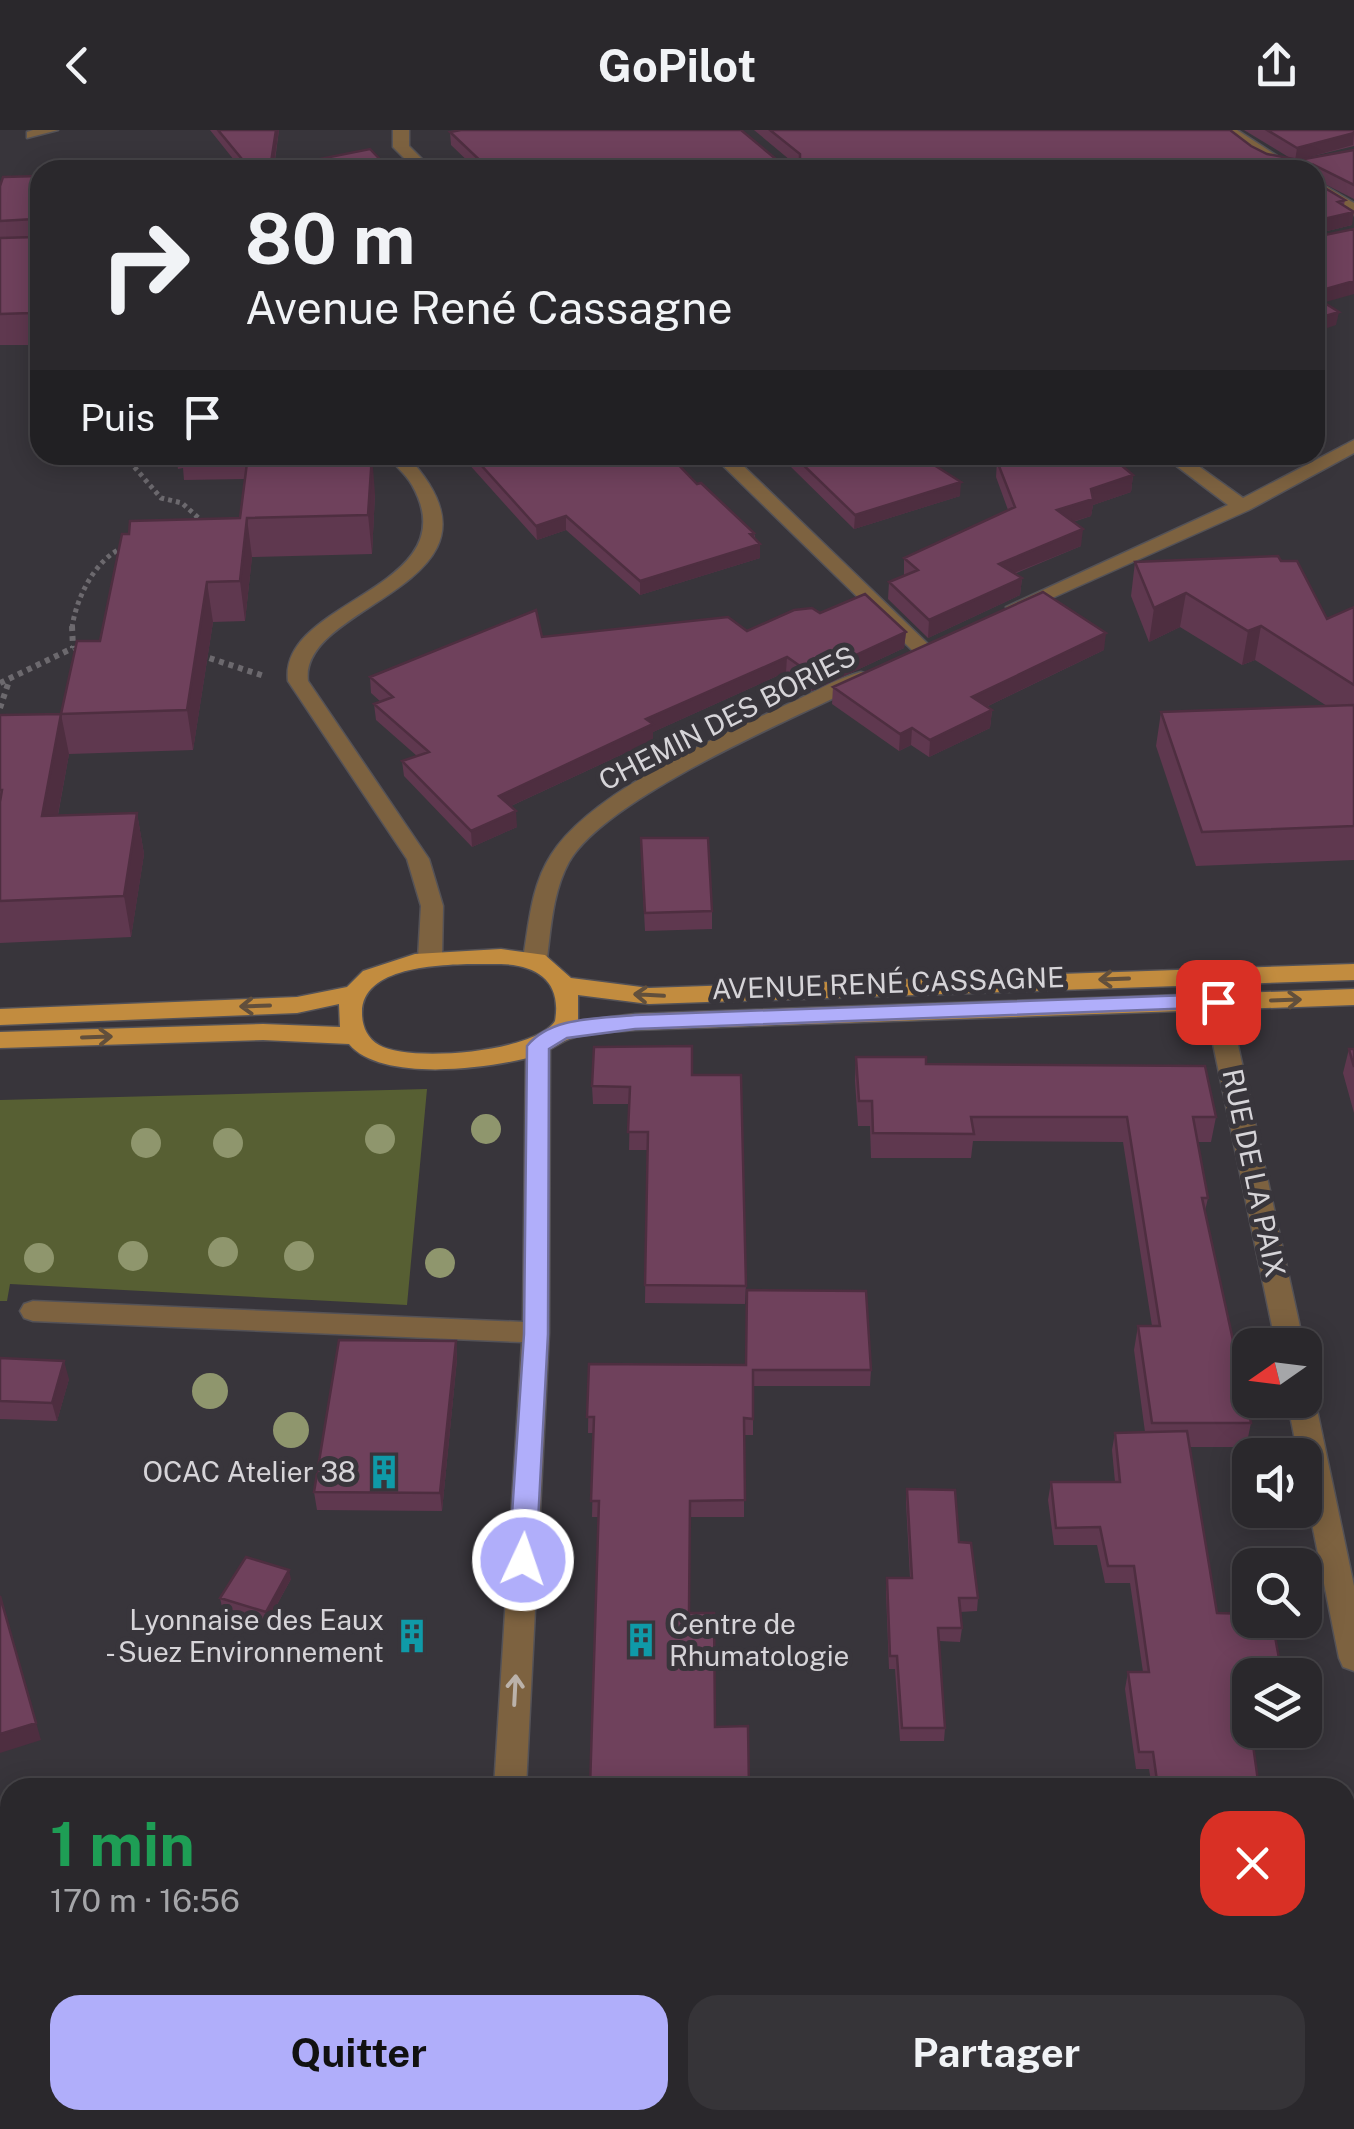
<!DOCTYPE html>
<html lang="fr">
<meta charset="utf-8">
<style>
body{margin:0;font-family:"Public Sans",sans-serif;background:#363438;color:#f1f3f6;height:100vh;display:flex;flex-direction:column;font-size:38px;white-space:nowrap}
*{box-sizing:border-box;margin:0}
p{font-size:32px;color:#a5a6a9}
.icon{flex:none;width:55px;height:55px;fill:none;stroke:currentColor;stroke-width:2;stroke-linecap:round;stroke-linejoin:round}
.map{position:relative;flex:1;overflow:hidden}
.panel{position:absolute;left:0px;top:1648px;width:1355px;height:352px;display:flex;flex-direction:column;background:#2a282c;border-radius:30px 30px 0 0;box-shadow:0 5px 25px #0003,0 0 0 2px #464448}
.panel>*{flex:none}
.top-card{position:absolute;left:30px;top:30px;width:1295px;height:305px;border-radius:30px;box-shadow:0 5px 25px #0003,0 0 0 2px #464448;background:#2a282c;color:#f1f3f6;overflow:hidden}
.needle{width:65px;rotate:256deg}
.tools{position:absolute;left:1232px;top:1198px;display:grid;gap:20px}
.tools a{display:grid;place-items:center;width:90px;height:90px;border-radius:20px;background:#2a282c;box-shadow:0 5px 25px #0003,0 0 0 2px #464448;font-size:50px}
.pin{position:absolute;display:grid;place-items:center;width:85px;height:85px;color:#fff;margin:-42px;border-radius:20px;box-shadow:0 5px 15px #0006}
.me{position:absolute;width:110px;margin:-55px;rotate:3deg;stroke-linejoin:round;filter:drop-shadow(0 0 8px #0008)}
.turn{display:flex;align-items:center;gap:35px;height:210px;padding:0 50px;font-size:45px}
.turn .icon{width:130px;height:130px;stroke-width:2.5}
.turn b{display:block;font-size:70px;line-height:85px}
.then{display:flex;align-items:center;height:95px;padding:0 50px;background:#0003;gap:20px;font-size:38px}
.round{display:grid;place-items:center;flex:none;width:105px;height:105px;border-radius:30px;background:#363438}
.head{display:flex;align-items:center;justify-content:space-between;height:170px;padding:0 50px}
h1{font-size:60px;font-weight:700;line-height:75px;color:#1e9e55}
.action{display:flex;gap:20px;margin-top:auto;padding:20px 50px}
.action a{flex:1;height:115px;border-radius:30px;background:#b0aefa;color:#111;font-size:40px;font-weight:700;line-height:115px;text-align:center}
.action a+a{background:#363438;color:#f1f3f6}
header{display:flex;justify-content:space-between;align-items:center;height:130px;padding:0 50px;background:#2a282c;font-size:45px;font-weight:700}
.map>svg:first-child{display:block}
.green{fill:#575f33}
.lines{fill:none;stroke-linecap:round;stroke-linejoin:round}
.minor-casing{stroke:#545257;stroke-width:3}
.major-casing{stroke:#545257;stroke-width:3}
.path-far1{stroke:#6c696e;stroke-width:5;stroke-dasharray:4 4;stroke-linecap:butt}
.path{stroke:#6c696e;stroke-width:6;stroke-dasharray:5 5;stroke-linecap:butt}
.minor{fill:#7d6240;fill-rule:evenodd}
.major{fill:#c28c3f;fill-rule:evenodd}
.tree{fill:#8f966d}
.wall{fill:#5f384f}
.shaded-wall{fill:#4e2e40}
.building{fill:#6f415c;stroke:#4e2e40;stroke-width:2.5}
.oneway{stroke:#614f3c}
.oneway2{stroke:#bbb2aa}
.route{fill:#b0aefa;stroke:#7271a2;stroke-width:2.5}
.labels{text-anchor:middle;stroke-width:10;stroke-linejoin:round;paint-order:stroke}
.street-label{font-size:28px;fill:#d6d4d8;stroke:#38353b}
.poi-label{font-size:28px;fill:#d6d4d8;stroke:#38353b;text-anchor:end}
</style>
<header><svg class="icon" aria-label="back" viewBox="0 0 24 24"><path d="M15 5l-7 7 7 7"/></svg>GoPilot<svg class="icon" aria-label="share" viewBox="0 0 24 24"><path d="M12 15V3M7 8l5-5 5 5M5 13v7h14v-7"/></svg></header>
<div class="map">
<svg width="1354" height="1999" viewBox="0 0 1354 1999">
<rect width="100%" height="100%" fill="#38353b"/>
<path class="green" d="M427 959 407 1175 10 1154 7 1171H0V970Z"/>
<g class="lines">
<g class="minor-casing">
<path id="minor" d="M33 0H58L27 8V2Z
M393 0H409V16L433 40H416L393 17Z
M1218 0H1237L1299 40H1280Z
M1315 50 1354 73V85L1315 62Z
M1354 310V323L1249 380 1023 481H1009L1006 477 1228 375 1162 325H1183L1243 368Z
M387 325H406C530 455 298 471 308 551L429 729 443 776 442 828 430 836 418 828 421 776 407 729 288 551C278 469 471 459 412 355 406 344 394 335 387 325Z
M712 325H732L929 515V523H915Z
M861 542 868 544 871 548 868 552C796 587 606 667 569 732 553 761 551 797 547 829L543 834H527L523 829C529 794 531 756 551 725 591 661 722 605 790 573 813 563 837 548 861 542Z
M1211 839 1223 847 1304 1215H1276L1199 847Z
M538 908 550 916 549 1203 526 1658H494L522 1212 33 1191 24 1188 20 1181 24 1174 33 1171 523 1192 526 916Z
M1305 1261 1315 1270 1354 1456V1541L1343 1537 1339 1528 1305 1359V1325H1298L1287 1270H1305Z
M473 1990H507V1999H473Z"/>
</g>
<g class="major-casing">
<path id="major" d="M501 819 545 825 571 848 649 858 1354 834V850L649 874 578 865V891L635 884 1354 859V875L635 900C615 902 592 902 572 908 561 911 550 921 538 925 493 939 381 953 349 914L263 910 0 918V902L263 894 340 897 339 874 297 883 0 895V879L297 867 347 857 363 841 415 824ZM501 834C537 835 562 851 555 891 536 922 409 933 379 915 367 908 362 896 362 883 361 829 466 834 501 834Z"/>
</g>
<path class="path-far1" d="M124 325 161 368 182 373 204 393
M72 498C76 468 96 427 125 417"/>
<path class="path" d="M72 496 73 518
M200 525 264 546
M0 553 73 518
M0 578 9 551"/>
<use href="#minor" class="minor"/>
<use href="#major" class="major"/>
</g>
<g class="tree">
<circle cx="486" cy="999" r="15"/>
<circle cx="380" cy="1009" r="15"/>
<circle cx="146" cy="1013" r="15"/>
<circle cx="228" cy="1013" r="15"/>
<circle cx="223" cy="1122" r="15"/>
<circle cx="133" cy="1126" r="15"/>
<circle cx="299" cy="1126" r="15"/>
<circle cx="39" cy="1128" r="15"/>
<circle cx="440" cy="1133" r="15"/>
<circle cx="210" cy="1261" r="18"/>
<circle cx="291" cy="1300" r="18"/>
</g>
<path class="wall" d="M210 0H279L274 38 390 40H242Z
M754 0H1230L1251 16 1267 24 1290 28 1244 0H1354V16L1301 29 1354 20V69L1315 49V52L1345 70 1344 75 1352 95 1315 104V40H477L451 15 450 2 777 30H790Z
M40 46V211H38L37 215H0V56Z
M176 325H300L299 327 375 364 372 424 252 427 245 491 213 492 193 620 69 624 58 685 137 683 144 724 131 807 0 813V585L61 584 100 511 240 388 245 349 184 350 183 338 178 339Z
M467 325H669L697 354 754 403 760 428 640 465 566 400 537 410 467 332Z
M791 325H918L960 366 854 399 791 337Z
M997 331 1133 345 1131 362 1093 375 1091 386 1073 392 1081 416 1014 444 1022 448 1020 465 928 508 888 469 889 452 904 445V428L1008 380 996 347Z
M1281 431 1327 489 1354 477V730L1196 736 1156 616 1161 582 1327 576 1255 530 1242 535 1180 497 1149 512 1131 466 1135 432Z
M820 483 906 502 904 518 812 561 786 542 653 602V610L511 676 517 697 472 717 404 646 402 631 417 626 376 590 374 574 381 572 371 563 370 547 542 507 747 501Z
M1104 520 986 577 992 580 990 598 929 627 911 615 899 621 832 574 833 557Z
M641 726 712 781V799L645 801Z
M1349 919H1354V983L1343 943Z
M856 927 926 934 1216 987 1211 1012H1197L1208 1068 1205 1081 1251 1293 1246 1317H1189L1217 1483 1250 1545V1589L1259 1658H1152L1149 1639H1136L1125 1559 1128 1542H1143L1130 1453H1105L1097 1415H1054L1048 1370 1051 1352H1115L1112 1320 1115 1303 1145 1302 1134 1220 1138 1196H1152L1123 1012 973 1011 971 1028H871L870 996H858L855 951Z
M692 945 746 1156 745 1174 645 1173 647 1020H629L630 974H593L592 956Z
M747 1160 866 1161 871 1240 870 1256H753V1305H744V1387H690L689 1483H714L715 1597 748 1596 749 1658H590L598 1387H592L594 1303H588L589 1234 746 1235Z
M456 1211 457 1229 442 1381 317 1380 314 1362Z
M0 1228 69 1249 57 1291 0 1289Z
M907 1359 959 1412 978 1468 977 1481 960 1482 962 1498 960 1512 939 1511 945 1598 944 1611H900L895 1539H889L886 1462 887 1448H910L906 1372Z
M291 1449 268 1491 222 1477 220 1468Z
M1345 1792 1354 1838V1895H1345Z
M1164 1990H1298L1300 1999H1165Z"/>
<path class="shaded-wall" d="M276 0H279L273 40H270Z
M1354 3 1353 15 1295 31 1297 18Z
M1354 82 1352 95 1315 104V91Z
M1354 151V164L1315 175V162Z
M32 179 38 211 37 215 31 183Z
M1339 182 1336 195 1315 202V189Z
M372 325 375 364 372 424 368 385Z
M1133 345 1131 362 1093 375 1091 386 1055 397 1057 380 1091 359Z
M961 352 960 366 854 399 855 385Z
M566 386V400L537 410 536 396Z
M247 388 252 427 245 491 240 451Z
M1083 399 1081 416 997 450 999 434Z
M754 403V416L760 414V428L640 465V451Z
M1022 448 1020 465 928 508 929 490Z
M207 452 213 492 193 620 187 580Z
M1186 463 1180 497 1149 512 1154 478Z
M1261 496 1255 530 1242 535 1248 501Z
M906 502 904 518 812 561 813 545Z
M1106 503 1104 520 971 584 972 567Z
M787 527 786 542 653 602V610L500 681 499 666 646 589Z
M992 580 990 598 929 627 930 610Z
M61 584 69 624 50 727 42 686Z
M912 598 911 615 899 621 900 604Z
M516 681 517 697 472 717 471 701Z
M137 683 144 724 131 807 124 766Z
M456 1211 457 1229 442 1381 440 1363Z
M64 1231 69 1249 57 1291 52 1273Z
M289 1440 291 1449 268 1491 266 1482Z
M0 1465 41 1610 0 1623Z
M10 1923V1972L5 1999H0V1978Z"/>
<path class="building" d="M218 0H276L270 39 370 19 390 40H251Z
M461 0H741L777 30H800V24L770 0H1230L1251 16 1267 24 1299 30 1354 20V55L1314 35 1315 40H490L450 2Z
M1267 0H1354V3L1297 18Z
M40 46V179H32L31 183 0 184V108L35 107 38 93 34 89 0 91V56L3 47Z
M1315 47V52L1345 70 1338 72 1354 82 1315 91Z
M1354 99V151L1315 162V107Z
M1315 167 1339 182 1315 189Z
M248 325H291V327L372 325 368 385 247 388 240 451 207 452 187 580 61 584 77 511H100L122 404H129L130 391 240 388Z
M472 325H669L697 354 701 353 754 403 750 404 760 414 640 451 566 386 536 396Z
M793 325H918L961 352 855 385Z
M1018 325H1109L1133 345 1091 359 1093 369 1057 380 1083 399 999 434 1022 448 929 490 889 452 918 440 904 428 1015 377 997 331Z
M1278 426 1281 431H1297L1327 489 1354 477V555L1261 496 1248 501 1186 463 1154 478 1135 432Z
M1043 462 1106 503 972 567 992 580 930 610 912 598 900 604 833 557Z
M865 464 906 502 813 545 787 527 646 589 653 594 499 666 516 681 471 701 402 631 429 622 374 574 393 567 370 547 536 480 542 507 728 487 747 501 794 480 812 478 820 483Z
M1354 575V696L1202 702 1161 582Z
M61 584 42 686 137 683 124 766 0 771V672L2 660H0V585Z
M641 708H708L712 781 645 783Z
M692 916V945H741L746 1156 645 1155 648 1002H628L630 957 592 956 594 917Z
M1349 919H1354V937Z
M856 927H926V934L1205 936 1216 987H1193L1208 1068H1202L1251 1293H1152L1138 1196H1160L1127 987H971L974 1004 873 1003 872 971H859Z
M747 1160 866 1161 871 1240H753V1289L744 1288 745 1370 690 1371 689 1483H714L715 1597 748 1596 749 1658H590L599 1371H591L594 1287H587L589 1234 746 1235Z
M339 1210 456 1211 440 1363 314 1362Z
M0 1228 64 1231 52 1273 0 1271Z
M1187 1301 1217 1483 1250 1484V1490H1272L1282 1545H1250V1572H1247L1259 1658H1158L1153 1622H1139L1128 1542H1149L1134 1436H1108L1100 1397 1056 1398 1051 1352H1120L1115 1303Z
M907 1359 955 1360 959 1412 971 1413 978 1468H959L962 1498H938L945 1598H902L897 1526H890L887 1448H912Z
M246 1427 289 1440 266 1482 220 1468Z
M0 1466 36 1593 0 1604Z
M320 1649 319 1658H245L246 1651Z
M1345 1792 1354 1838V1879H1345Z
M0 1885H10V1923L0 1978Z
M912 1990H1040L1041 1999H913Z
M1170 1990H1298L1300 1999H1171Z"/>
<defs><path id="oneway-shaft" d="M-6 0H5M1.5-3L5.5 0L1.5 3" fill="none" stroke-width="1.6" stroke-linecap="round" stroke-linejoin="round" transform="scale(2.5)"/></defs>
<g class="oneway">
<use href="#oneway-shaft" transform="translate(1114 849) rotate(178)"/>
<use href="#oneway-shaft" transform="translate(649 865) rotate(-177)"/>
<use href="#oneway-shaft" transform="translate(1286 870) rotate(-2)"/>
<use href="#oneway-shaft" transform="translate(255 876) rotate(178)"/>
<use href="#oneway-shaft" transform="translate(97 907) rotate(-2)"/>
</g>
<use class="oneway2" href="#oneway-shaft" transform="translate(515 1560) rotate(-87)"/>
<path class="route" d="M1218 864 1229 872 1225 877 635 899 567 908 549 919 548 1204 536 1430 532 1438 523 1441 513 1438 509 1430 524 1204 527 916C551 886 599 889 635 885Z"/>
<defs>
<g id="building-bare" transform="scale(2.7)"><path d="M-4-6H4V6H1V3H-1V6H-4ZM-2.5-4.3h1.7v1.8h-1.7ZM.8-4.3h1.7v1.8H.8ZM-2.5-1h1.7V.8h-1.7ZM.8-1h1.7V.8H.8Z" fill="#0f9aa8" stroke="#38353b" stroke-width="2.5" paint-order="stroke"/></g>
</defs>
<g fill-rule="evenodd">
<use href="#building-bare" x="384" y="1342"/>
<use href="#building-bare" x="412" y="1506"/>
<use href="#building-bare" x="641" y="1510"/>
</g>
<g class="labels">
<g class="street-label">
<text transform="translate(727 588) rotate(-27)" y="10">CHEMIN DES BORIES</text>
<text transform="translate(888 853) rotate(-2)" y="10">AVENUE RENÉ CASSAGNE</text>
<text transform="translate(1254 1043) rotate(78)" y="10">RUE DE LA PAIX</text>
</g>
<g class="poi-label">
<text x="356" y="1352">OCAC Atelier 38</text>
<text x="384" y="1500">Lyonnaise des Eaux<tspan x="384" dy="32">- Suez Environnement</tspan></text>
<text x="669" y="1504" text-anchor="start">Centre de<tspan x="669" dy="32">Rhumatologie</tspan></text>
</g>
</g>
</svg>
<div class="tools">
<a><svg class="needle" viewBox="-14 -14 28 28"><path d="M0-13l5 13h-10z" fill="#e53935"/><path d="M0 13l5-13h-10z" fill="#a5a6a9"/></svg></a>
<a><svg class="icon" aria-label="sound" viewBox="0 0 24 24"><path d="M4 9h4l5-4v14l-5-4H4zM17 9q2 3 0 6"/></svg></a>
<a><svg class="icon" aria-label="search" viewBox="0 0 24 24"><circle cx="10" cy="10" r="6"/><path d="M15 15l6 6"/></svg></a>
<a><svg class="icon" aria-label="layers" viewBox="0 0 24 24"><path d="M12 4l9 5-9 5-9-5zM3 14l9 5 9-5"/></svg></a>
</div>
<div class="pin" style="left:1218px;top:872px;background:#d93025"><svg class="icon" aria-label="arrive" viewBox="0 0 24 24"><path d="M6 21V4h12l-3 4 3 4H6"/></svg></div>
<svg class="me" style="left:523px;top:1430px" viewBox="-20 -20 40 40"><circle r="17" fill="#b0aefa" stroke="#fff" stroke-width="3"/><path d="M0-11L8 9 0 5-8 9z" fill="#fff"/></svg>
<div class="top-card">
<div class="turn"><svg class="icon" aria-label="right" viewBox="0 0 24 24"><path d="M7 20v-9h11M14 6l5 5-5 5"/></svg><div><b>80 m</b>Avenue René Cassagne</div></div>
<div class="then">Puis<svg class="icon" aria-label="arrive" viewBox="0 0 24 24"><path d="M6 21V4h12l-3 4 3 4H6"/></svg></div>
</div>
<section class="panel">
<div class="head"><div><h1>1 min</h1><p>170 m · 16:56</p></div><a class="round" style="background:#d93025;color:#fff"><svg class="icon" aria-label="close" viewBox="0 0 24 24"><path d="M6 6l12 12M18 6L6 18"/></svg></a></div>
<div class="action"><a>Quitter</a><a>Partager</a></div>
</section>
</div>
